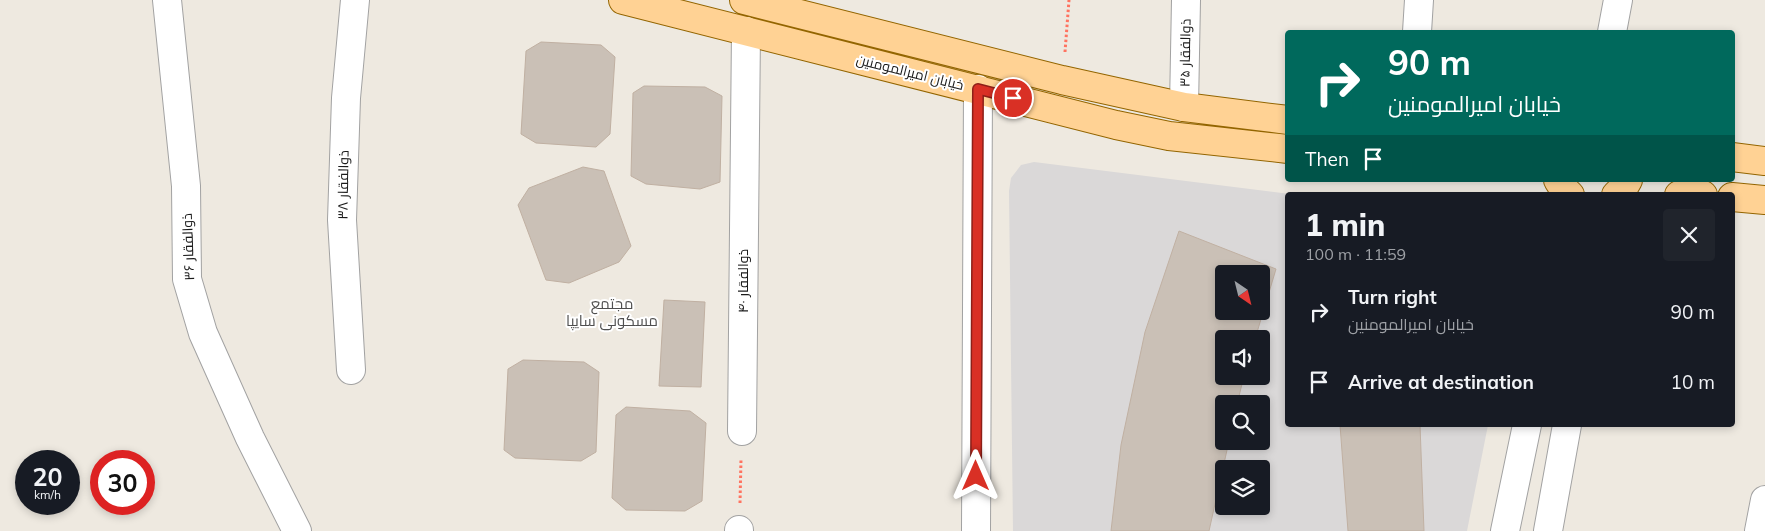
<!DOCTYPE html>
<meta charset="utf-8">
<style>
body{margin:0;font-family:Mulish,Cairo,sans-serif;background:#20242c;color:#f1f3f6;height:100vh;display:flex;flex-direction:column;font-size:19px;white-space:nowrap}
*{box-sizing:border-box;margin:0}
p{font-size:16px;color:#9ea1a6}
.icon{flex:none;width:28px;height:28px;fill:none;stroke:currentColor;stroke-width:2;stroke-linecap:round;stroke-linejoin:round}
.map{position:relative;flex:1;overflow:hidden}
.side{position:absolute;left:1285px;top:192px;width:450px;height:235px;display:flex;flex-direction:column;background:#171b24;border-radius:5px;box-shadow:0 2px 8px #0003}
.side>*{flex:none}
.guide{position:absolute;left:1285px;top:30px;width:450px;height:152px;border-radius:5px;box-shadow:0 2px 8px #0003;background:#00695c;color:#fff;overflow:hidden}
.needle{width:32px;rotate:145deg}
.buttons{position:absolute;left:1215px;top:265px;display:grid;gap:10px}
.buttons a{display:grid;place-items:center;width:55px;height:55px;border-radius:5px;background:#171b24;box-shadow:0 2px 8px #0003;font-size:25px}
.speed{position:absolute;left:15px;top:450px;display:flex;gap:10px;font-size:25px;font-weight:700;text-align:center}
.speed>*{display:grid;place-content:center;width:65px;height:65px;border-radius:50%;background:#171b24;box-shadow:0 2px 8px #0003;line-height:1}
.speed small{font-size:12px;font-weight:400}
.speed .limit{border:8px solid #d22;background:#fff;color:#111}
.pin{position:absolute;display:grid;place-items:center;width:42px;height:42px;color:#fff;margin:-21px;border:2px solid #fff;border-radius:50%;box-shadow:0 1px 5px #0007}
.me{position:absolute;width:55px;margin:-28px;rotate:0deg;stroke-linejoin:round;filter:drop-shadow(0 0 4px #0008)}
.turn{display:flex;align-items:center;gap:18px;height:105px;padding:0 20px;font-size:22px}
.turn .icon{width:65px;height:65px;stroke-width:2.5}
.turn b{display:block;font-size:35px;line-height:42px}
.then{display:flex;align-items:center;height:48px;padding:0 20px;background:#0003;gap:10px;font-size:19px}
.round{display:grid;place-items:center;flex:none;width:52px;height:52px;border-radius:5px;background:#20242c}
.overview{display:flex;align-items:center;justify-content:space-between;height:85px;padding:0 20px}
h1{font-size:30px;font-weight:800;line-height:38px}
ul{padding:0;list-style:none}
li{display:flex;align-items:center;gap:15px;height:70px;padding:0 20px}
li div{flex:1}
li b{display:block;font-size:19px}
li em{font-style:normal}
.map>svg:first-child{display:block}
.residential{fill:#dad8d8;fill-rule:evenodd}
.building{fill:#cac0b6;stroke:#c0b0a2;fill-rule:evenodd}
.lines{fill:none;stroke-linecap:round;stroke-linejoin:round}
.minor-casing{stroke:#a2a2a2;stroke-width:30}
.major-casing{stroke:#936500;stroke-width:30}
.path{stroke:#ff7360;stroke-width:3;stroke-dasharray:2.5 2.5;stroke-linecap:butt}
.minor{stroke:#fff;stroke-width:28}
.major{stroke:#ffd294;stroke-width:28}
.route-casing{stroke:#8d1f18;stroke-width:12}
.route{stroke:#d93025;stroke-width:9}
.labels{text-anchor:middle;stroke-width:4;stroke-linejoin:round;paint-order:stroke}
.street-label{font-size:14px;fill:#1b1b1b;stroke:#fff}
.neighbourhood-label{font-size:15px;fill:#4e4e4e;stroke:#fff}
</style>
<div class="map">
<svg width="1765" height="531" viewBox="0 0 1765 531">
<rect width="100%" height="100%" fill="#eee9e0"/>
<path class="residential" d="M1034 162 1298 195H1288V425H1488L1467 531H1013L1009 191 1011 178 1021 165ZM1224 274H1261V311H1224ZM1224 339H1261V376H1224ZM1224 404H1261V441H1224ZM1224 469H1261V506H1224Z"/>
<path class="building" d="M541 42 601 45 615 57 610 134 596 147 536 143 521 134 526 51Z
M644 86 705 87 722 96 720 182 700 189 646 184 631 176 633 93Z
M583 167 604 171 631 246 619 262 569 283 546 280 518 205 529 188Z
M1179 231 1276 269 1255 339H1224V376H1244L1237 404H1224V441H1229L1209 531H1111L1121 445 1145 332ZM1224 274H1261V311H1224Z
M664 300 705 302 701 387 659 386Z
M523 360 584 362 599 372 596 452 581 461 515 458 504 450 508 369Z
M626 407 690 411 706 423 702 501 685 511 626 510 612 498 616 415Z
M1340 425H1420L1424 531H1348Z"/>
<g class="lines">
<g class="minor-casing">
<path id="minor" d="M167 0 186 186 187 279 203 333 250 438 297 531
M1417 32 1419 0
M1612 32 1618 0
M1184 107 1186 0
M351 370 342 220 346 98 355 0
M742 431 746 31
M739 531V530
M976 531 978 89
M1505 531 1527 425
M1548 531 1567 425
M1759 531 1765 500"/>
</g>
<g class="major-casing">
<path id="major" d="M623 0 1116 125 1169 136 1288 149
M744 0 1062 80 1184 107 1288 120
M1732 157 1765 161
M1558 180 1563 188 1570 195
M1616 195 1624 187 1628 180
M1679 195H1703
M1732 197 1765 200"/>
</g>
<path class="path" d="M1065 52 1069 0
M740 503 741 459"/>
<use href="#minor" class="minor"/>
<use href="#major" class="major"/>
</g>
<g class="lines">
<g class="route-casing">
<path id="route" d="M976 476 978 89 1013 98"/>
</g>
<use href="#route" class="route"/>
</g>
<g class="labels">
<g class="street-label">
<text transform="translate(1185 53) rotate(-89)" y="5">ذوالفقار ۳۵</text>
<text transform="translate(910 72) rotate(14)" y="5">خیابان امیرالمومنین</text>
<text transform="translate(343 185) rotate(-89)" y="5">ذوالفقار ۳۸</text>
<text transform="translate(188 247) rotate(-92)" y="5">ذوالفقار ۳۶</text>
<text transform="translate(743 281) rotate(-90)" y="5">ذوالفقار ۴۰</text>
</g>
<g class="neighbourhood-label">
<text x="612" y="309">مجتمع<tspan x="612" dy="17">مسکونی سایپا</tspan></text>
</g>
</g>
</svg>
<div class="buttons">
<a><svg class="needle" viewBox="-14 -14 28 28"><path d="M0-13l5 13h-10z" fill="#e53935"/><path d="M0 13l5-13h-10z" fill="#9ea1a6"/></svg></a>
<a><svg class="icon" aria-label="sound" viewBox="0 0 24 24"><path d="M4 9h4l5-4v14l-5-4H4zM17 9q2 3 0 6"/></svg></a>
<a><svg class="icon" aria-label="search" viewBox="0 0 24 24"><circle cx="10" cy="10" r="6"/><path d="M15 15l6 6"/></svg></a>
<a><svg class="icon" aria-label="layers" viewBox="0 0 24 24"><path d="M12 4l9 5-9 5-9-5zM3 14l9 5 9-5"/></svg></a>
</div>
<div class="speed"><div>20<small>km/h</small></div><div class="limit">30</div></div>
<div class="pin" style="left:1013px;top:98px;background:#d93025"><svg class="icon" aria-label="arrive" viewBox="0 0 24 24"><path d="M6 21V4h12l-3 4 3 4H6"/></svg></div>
<svg class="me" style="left:976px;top:476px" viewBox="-20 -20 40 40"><path d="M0-17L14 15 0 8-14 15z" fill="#d93025" stroke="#fff" stroke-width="4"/></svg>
<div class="guide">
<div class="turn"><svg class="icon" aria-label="right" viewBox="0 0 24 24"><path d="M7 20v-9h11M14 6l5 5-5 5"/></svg><div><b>90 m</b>خیابان امیرالمومنین</div></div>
<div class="then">Then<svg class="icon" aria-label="arrive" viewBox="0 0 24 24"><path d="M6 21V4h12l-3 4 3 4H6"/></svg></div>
</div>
<section class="side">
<div class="overview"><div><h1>1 min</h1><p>100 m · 11:59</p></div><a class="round"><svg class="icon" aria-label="close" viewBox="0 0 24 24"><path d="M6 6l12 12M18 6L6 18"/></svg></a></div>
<ul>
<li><svg class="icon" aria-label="right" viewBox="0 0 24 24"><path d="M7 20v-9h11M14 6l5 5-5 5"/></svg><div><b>Turn right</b><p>خیابان امیرالمومنین</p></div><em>90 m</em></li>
<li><svg class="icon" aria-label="arrive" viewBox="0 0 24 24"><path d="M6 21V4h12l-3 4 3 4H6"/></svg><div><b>Arrive at destination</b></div><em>10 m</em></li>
</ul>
</section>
</div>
